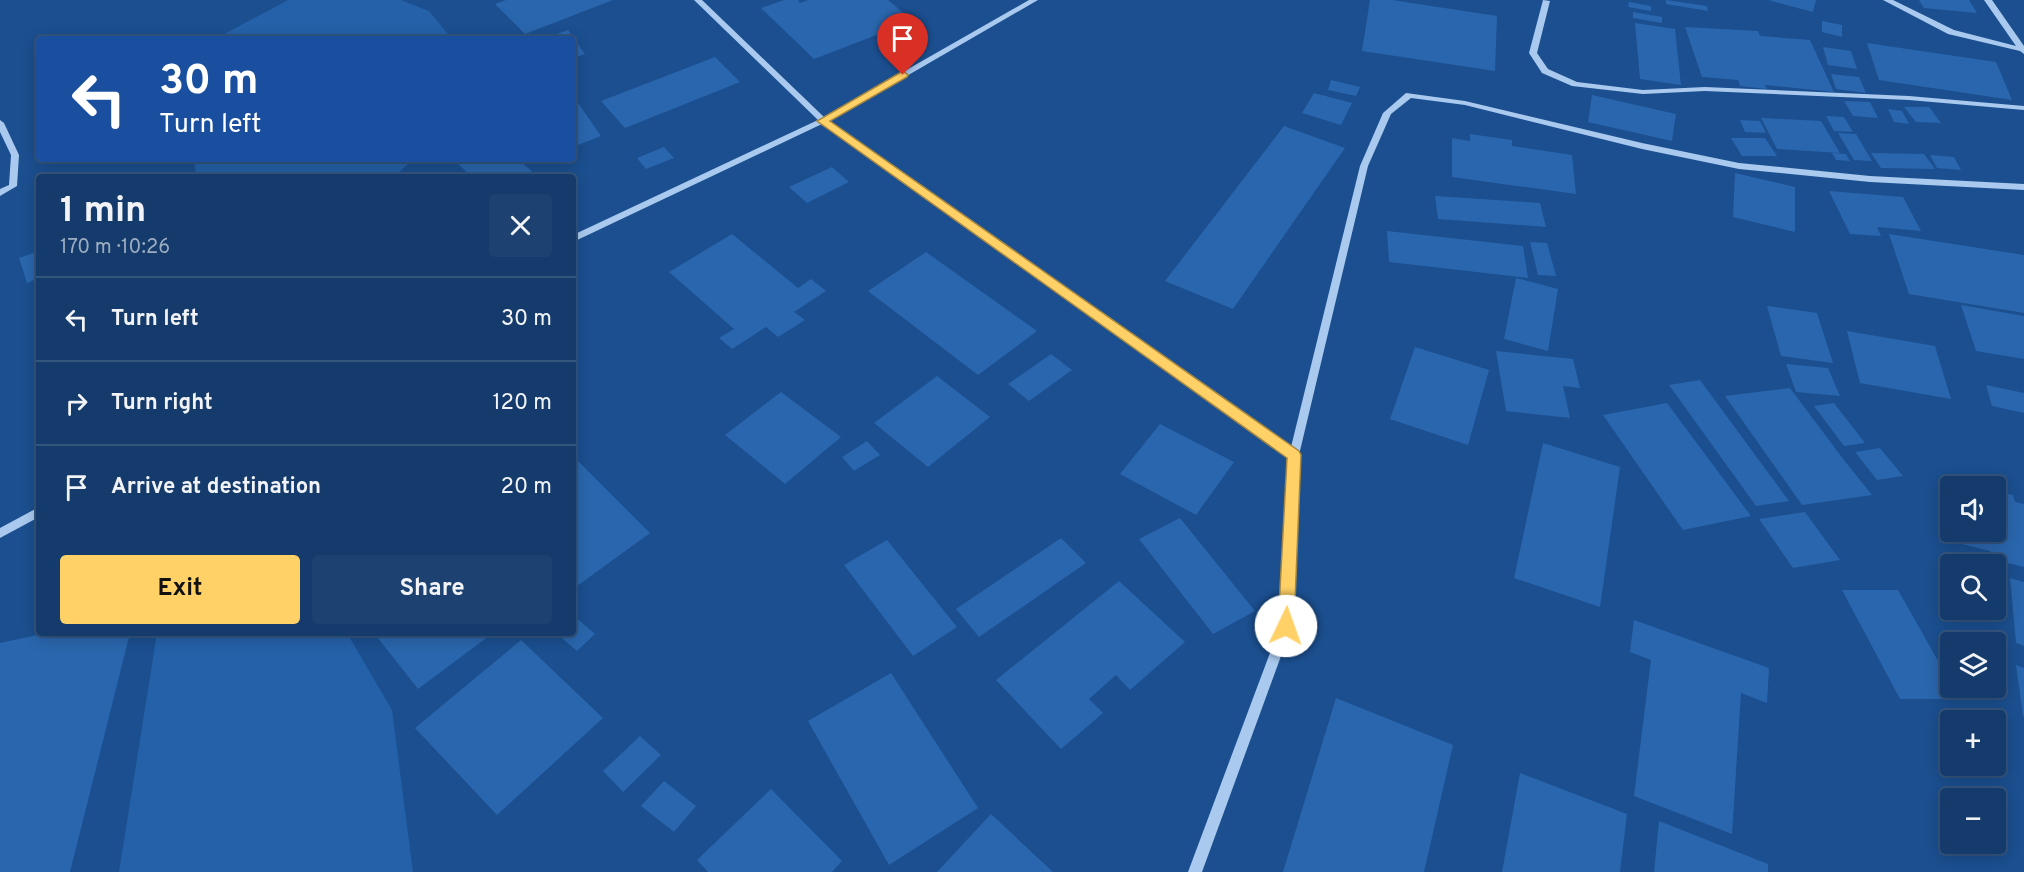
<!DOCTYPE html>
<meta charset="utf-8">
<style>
body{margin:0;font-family:Overpass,sans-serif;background:#1d4271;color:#f1f3f6;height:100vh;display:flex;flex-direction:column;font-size:22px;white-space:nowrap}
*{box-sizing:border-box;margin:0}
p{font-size:20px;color:#9dadc1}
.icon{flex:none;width:33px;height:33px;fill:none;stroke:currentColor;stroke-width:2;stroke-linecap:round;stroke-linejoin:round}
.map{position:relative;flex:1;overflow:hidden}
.drawer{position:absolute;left:36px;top:174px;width:540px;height:462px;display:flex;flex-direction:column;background:#143b6b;border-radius:6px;box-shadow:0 3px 15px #0003,0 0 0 2px #33557e}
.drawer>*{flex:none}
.hud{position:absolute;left:36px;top:36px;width:540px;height:126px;border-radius:6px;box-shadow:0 3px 15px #0003,0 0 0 2px #33557e;background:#1a4fa0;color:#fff;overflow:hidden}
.tools{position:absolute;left:1940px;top:476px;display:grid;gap:12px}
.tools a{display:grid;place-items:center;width:66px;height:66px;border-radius:6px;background:#143b6b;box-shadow:0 3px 15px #0003,0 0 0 2px #33557e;font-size:30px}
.pin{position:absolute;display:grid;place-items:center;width:51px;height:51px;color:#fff;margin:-62px -26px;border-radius:50% 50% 50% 0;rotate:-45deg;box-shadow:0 0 6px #0007}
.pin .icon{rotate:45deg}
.me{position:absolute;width:66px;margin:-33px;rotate:3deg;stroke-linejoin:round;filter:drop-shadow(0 0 4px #0008)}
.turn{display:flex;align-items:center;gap:21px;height:126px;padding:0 24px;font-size:27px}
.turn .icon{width:78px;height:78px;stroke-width:2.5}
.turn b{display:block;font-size:42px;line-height:51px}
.round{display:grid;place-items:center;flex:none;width:63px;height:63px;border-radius:6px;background:#1d4271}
.summary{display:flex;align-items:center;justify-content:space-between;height:102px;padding:0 24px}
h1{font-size:36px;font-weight:700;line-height:45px}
.cta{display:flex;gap:12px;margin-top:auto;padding:12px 24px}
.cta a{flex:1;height:69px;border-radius:6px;background:#ffd166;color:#111;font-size:24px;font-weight:700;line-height:69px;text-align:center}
.cta a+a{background:#1d4271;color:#f1f3f6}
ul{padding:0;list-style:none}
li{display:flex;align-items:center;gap:18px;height:84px;padding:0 24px;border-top:2px solid #33557e}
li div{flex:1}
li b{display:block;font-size:22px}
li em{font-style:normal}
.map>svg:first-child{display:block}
.green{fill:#2461a8}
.building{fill:#2a66ad}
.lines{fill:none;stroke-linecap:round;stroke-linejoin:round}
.minor{fill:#a9c9ee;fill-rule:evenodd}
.route{fill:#ffd166;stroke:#a68842;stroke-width:1.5}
</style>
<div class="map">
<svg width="2024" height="872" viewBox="0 0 2024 872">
<rect width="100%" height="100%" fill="#1b4f8f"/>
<path class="green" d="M288 0H401L429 11 452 39H215Z
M193 159H413L394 177H197Z
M157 633H347L392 710 413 872H119Z"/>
<path class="building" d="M506 0H613L525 34 495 4Z
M784 0H798L800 3 808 0H888L913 21 814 59 761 8Z
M1370 0H1392L1497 16 1495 71 1362 51Z
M1666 0 1707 6 1708 11 1666 4Z
M1768 0H1816L1813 12Z
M1919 0H1969L1977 13 1924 8Z
M1629 2 1651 6V11L1628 7Z
M1633 12 1662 17V23L1633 18Z
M1822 21 1842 25V37L1822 32Z
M1635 23 1675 29 1681 85 1640 79Z
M1685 27 1758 31 1760 36 1810 40 1834 92 1765 85 1767 89 1740 86 1738 80 1702 77Z
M568 30 573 37 585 54 573 58V39H543Z
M1867 43 1996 62 2012 100 1879 80Z
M1823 47 1851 51 1857 69 1828 65Z
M715 57 740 82 625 128 601 101Z
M1831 74 1859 77 1866 93 1836 89Z
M1331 80 1360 87 1356 96 1328 90Z
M1314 93 1352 103 1341 125 1302 113Z
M1592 95 1676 114 1672 141 1588 122Z
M1844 101 1870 102 1878 118 1853 116Z
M578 103 601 136 573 147V105Z
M1904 107H1929L1941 123 1916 122Z
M1888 109 1902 111 1909 124 1894 122Z
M1826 116 1844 117 1853 132 1834 131Z
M1761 118 1821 121 1840 153 1777 149Z
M1740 120 1760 121 1766 133 1745 132Z
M1284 126 1345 148 1233 309 1165 281Z
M1838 133 1856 134 1872 161 1854 160Z
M1470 134 1512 140V146L1572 155 1576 194 1452 177V138L1470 141Z
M1731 138H1765L1777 156H1742Z
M664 147 674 158 646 169 637 158Z
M1832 153 1846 154 1850 161 1836 160Z
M1871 153 1924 154 1935 169 1881 168Z
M1930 155 1954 157 1961 170 1937 168Z
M453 159H518L538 177H472Z
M832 167 849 182 807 203 789 187Z
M1735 173 1795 187V232L1733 217Z
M1829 191 1903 197 1921 231 1877 227 1881 236 1850 234Z
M1435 196 1540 203 1546 227 1438 219Z
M1387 231 1523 246 1528 278 1389 262Z
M732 234 798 288 811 279 826 291 794 312 805 320 778 337 766 327 732 349 719 338 734 329 669 272Z
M1889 234 2024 255V313L1909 294Z
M1530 242 1547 243 1556 276 1538 275Z
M39 251V278L27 283 19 258Z
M926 252 1037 331 978 375 868 291Z
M1516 278 1558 289 1548 351 1504 339Z
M1961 305 2024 316V359L1976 351Z
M1767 306 1817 313 1833 363 1781 356Z
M1847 331 1935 346 1951 399 1860 383Z
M1415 347 1489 370 1468 445 1390 419Z
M1496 351 1573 359 1580 388 1563 386 1570 418 1506 411Z
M1051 354 1072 370 1029 401 1008 384Z
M1786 364 1828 368 1840 396 1796 392Z
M937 376 990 417 928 467 874 423Z
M1700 380 1789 501 1756 506 1669 385Z
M1986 385 2024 393V413L1992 406Z
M1790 388 1844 460 1872 495 1802 505 1725 396Z
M781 392 841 437 785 484 725 435Z
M1667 403 1751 516 1683 530 1603 415Z
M1834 403 1865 443 1844 446 1814 406Z
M1160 424 1234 462 1196 515 1120 474Z
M867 441 880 455 854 471 842 457Z
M1543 443 1620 467 1600 607 1514 578Z
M1880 448 1903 476 1877 480 1855 452Z
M573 456 650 533 573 589Z
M1940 478 1969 485 1950 486V524Z
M1995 491 2013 495 2015 502 2024 504V567L1992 559 1990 551 1950 541V531H1995Z
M1805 512 1840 560 1793 568 1759 519Z
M1180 518 1255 611 1213 634 1139 539Z
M1061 538 1086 563 979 637 956 609Z
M887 540 957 627 913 656 844 565Z
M2010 578 2024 582V646L2016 643Z
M1119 581 1185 642 1130 690 1116 675 1089 699 1103 713 1061 749 996 680Z
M1842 590H1898L1950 682V687H1953L1960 699H1900Z
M573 615 595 634 577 651 556 633H573Z
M1634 620 1769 668 1767 703 1741 693 1732 834 1634 796 1651 660 1630 652Z
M47 633H130L70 872H0V643Z
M374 633H493L418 689Z
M521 640 603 718 497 815 415 728Z
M2016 665 2024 668V716H2023Z
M891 673 978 808 889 865 808 721Z
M1336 698 1453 745 1424 872H1283Z
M640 736 661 755 623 792 603 771Z
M1520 773 1627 814 1620 872H1502Z
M664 781 696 806 674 832 641 806Z
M771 789 842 861 832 872H708L697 860Z
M991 814 1053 872H937Z
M1659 821 1768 864V872H1654Z"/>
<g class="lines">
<path class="minor" d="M694 0H702L824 117 1029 0H1038L829 121 1291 447 1360 166 1383 113 1406 93 1465 101 1642 143 1739 163 1870 176 2024 184V190L1870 182 1739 169 1642 149 1465 105 1411 98 1391 114 1368 166 1299 455 1292 626 1202 872H1188L1280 626 1289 457 822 124 573 242V235L818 120Z
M1543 0 1550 1 1537 53 1548 69 1577 82 1643 90 1705 87 1909 96 2024 106V110L1909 100 1705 91 1643 94 1572 86 1542 73 1529 53Z
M1883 0H1893L1954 30 2016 46 1984 0H1992L2024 46V54L2020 51 1948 34Z
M0 120 4 123 19 155 17 186 0 196V189L9 185 11 155 0 132Z
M39 507V517L0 538V528Z"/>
</g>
<path class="route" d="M903 71 908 75 907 77 830 121 1299 451 1301 455 1294 626 1292 631 1286 633 1281 631 1278 626 1287 458 817 121Z"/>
</svg>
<div class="tools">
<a><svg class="icon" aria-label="sound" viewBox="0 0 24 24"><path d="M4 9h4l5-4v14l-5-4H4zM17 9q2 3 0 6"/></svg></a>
<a><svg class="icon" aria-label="search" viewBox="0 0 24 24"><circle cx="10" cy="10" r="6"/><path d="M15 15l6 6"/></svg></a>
<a><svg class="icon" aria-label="layers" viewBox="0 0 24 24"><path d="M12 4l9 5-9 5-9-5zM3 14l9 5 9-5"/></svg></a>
<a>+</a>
<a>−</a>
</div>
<div class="pin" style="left:903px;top:75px;background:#d93025"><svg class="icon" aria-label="arrive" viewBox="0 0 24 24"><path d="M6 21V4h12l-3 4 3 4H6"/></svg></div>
<svg class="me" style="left:1286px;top:626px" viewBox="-20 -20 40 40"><circle r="19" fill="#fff"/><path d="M0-13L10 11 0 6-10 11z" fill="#ffd166"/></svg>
<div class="hud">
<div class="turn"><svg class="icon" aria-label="left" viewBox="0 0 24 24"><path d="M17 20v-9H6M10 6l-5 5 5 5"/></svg><div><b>30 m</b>Turn left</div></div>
</div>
<section class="drawer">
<div class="summary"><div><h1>1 min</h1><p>170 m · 10:26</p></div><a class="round"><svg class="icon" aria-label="close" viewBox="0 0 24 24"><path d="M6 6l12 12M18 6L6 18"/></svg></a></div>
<ul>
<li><svg class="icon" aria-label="left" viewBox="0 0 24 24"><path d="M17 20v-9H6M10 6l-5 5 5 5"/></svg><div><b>Turn left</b></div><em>30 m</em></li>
<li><svg class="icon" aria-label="right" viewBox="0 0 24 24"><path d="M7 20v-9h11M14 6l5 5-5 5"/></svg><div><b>Turn right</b></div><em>120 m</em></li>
<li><svg class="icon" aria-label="arrive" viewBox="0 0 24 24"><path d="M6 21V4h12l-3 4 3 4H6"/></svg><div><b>Arrive at destination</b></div><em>20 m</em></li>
</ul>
<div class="cta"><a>Exit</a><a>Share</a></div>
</section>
</div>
